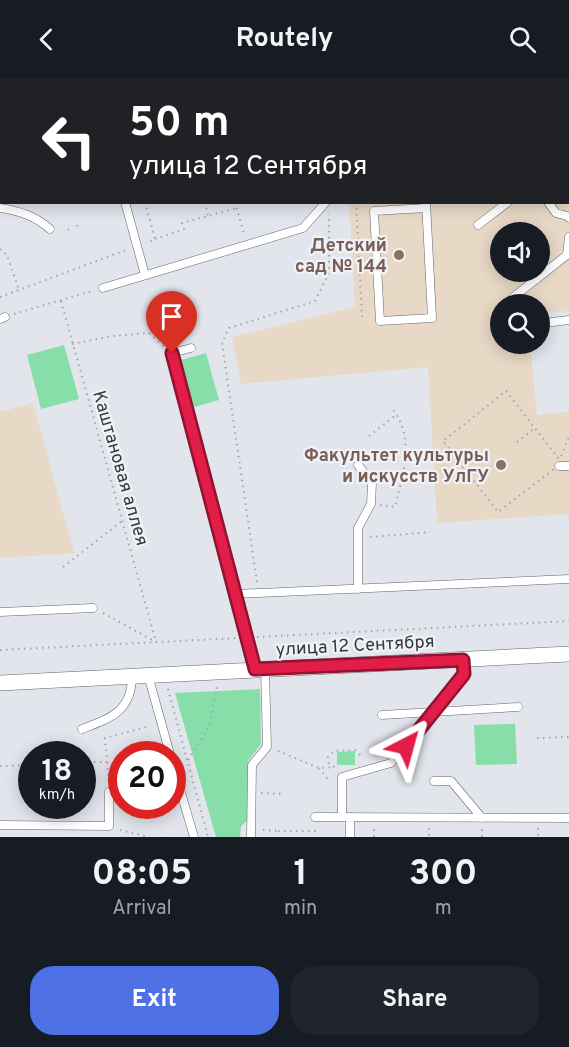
<!DOCTYPE html>
<meta charset="utf-8">
<style>
body{margin:0;font-family:Overpass,sans-serif;background:#20242c;color:#f1f3f6;height:100vh;display:flex;flex-direction:column;font-size:22px;white-space:nowrap}
*{box-sizing:border-box;margin:0}
p{font-size:20px;color:#9ea1a6}
.icon{flex:none;width:33px;height:33px;fill:none;stroke:currentColor;stroke-width:2;stroke-linecap:round;stroke-linejoin:round}
.map{position:relative;height:759px;overflow:hidden}
.drawer{display:flex;flex-direction:column;background:#171b24;flex:1}
.drawer>*{flex:none}
.banner{position:absolute;left:0px;top:0px;width:570px;height:126px;box-shadow:0 3px 15px #0003;background:#202124;color:#fff;overflow:hidden}
.controls{position:absolute;left:490px;top:144px;display:grid;gap:12px}
.controls a{display:grid;place-items:center;width:60px;height:60px;border-radius:50%;background:#171b24;box-shadow:0 3px 15px #0003;font-size:30px}
.speed{position:absolute;left:18px;top:663px;display:flex;gap:12px;font-size:30px;font-weight:700;text-align:center}
.speed>*{display:grid;place-content:center;width:78px;height:78px;border-radius:50%;background:#171b24;box-shadow:0 3px 15px #0003;line-height:1}
.speed small{font-size:15px;font-weight:400}
.speed .limit{border:9px solid #d22;background:#fff;color:#111}
.pin{position:absolute;display:grid;place-items:center;width:51px;height:51px;color:#fff;margin:-62px -26px;border-radius:50% 50% 50% 0;rotate:-45deg;box-shadow:0 0 6px #0007}
.pin .icon{rotate:45deg}
.me{position:absolute;width:66px;margin:-33px;rotate:39deg;stroke-linejoin:round;filter:drop-shadow(0 0 4px #0008)}
.turn{display:flex;align-items:center;gap:21px;height:126px;padding:0 30px;font-size:27px}
.turn .icon{width:78px;height:78px;stroke-width:2.5}
.turn b{display:block;font-size:42px;line-height:51px}
.eta{display:flex;justify-content:space-evenly;align-items:center;height:102px;text-align:center}
.eta b{font-size:36px;font-weight:700;line-height:42px}
.button{display:flex;gap:12px;margin-top:auto;padding:12px 30px}
.button a{flex:1;height:69px;border-radius:24px;background:#4e72e6;color:#fff;font-size:24px;font-weight:700;line-height:69px;text-align:center}
.button a+a{background:#20242c;color:#f1f3f6}
header{display:flex;justify-content:space-between;align-items:center;height:78px;padding:0 30px;background:#171b24;font-size:27px;font-weight:700}
.map>svg:first-child{display:block}
.education{fill:#e8d9c6;fill-rule:evenodd}
.green{fill:#87dea9}
.lines{fill:none;stroke-linecap:round;stroke-linejoin:round}
.service-casing{stroke:#62646a;stroke-width:9}
.minor-casing{stroke:#62646a;stroke-width:16}
.path{stroke:#a3a5ab;stroke-width:2;stroke-dasharray:1.5 4.5;stroke-linecap:butt}
.service{stroke:#fff;stroke-width:8}
.minor{stroke:#fff;stroke-width:15}
.route-casing{stroke:#92132f;stroke-width:15}
.route{stroke:#e11d48;stroke-width:10}
.education-dot{fill:#8d6e63;stroke:#eff2f9;stroke-width:2}
.labels{text-anchor:middle;stroke-width:4.5;stroke-linejoin:round;paint-order:stroke}
.education-label{font-size:18px;font-weight:bold;fill:#785e54;stroke:#eff2f9;text-anchor:end}
.street-label{font-size:18px;fill:#37383b;stroke:#eff2f9}
</style>
<header><svg class="icon" aria-label="back" viewBox="0 0 24 24"><path d="M15 5l-7 7 7 7"/></svg>Routely<svg class="icon" aria-label="search" viewBox="0 0 24 24"><circle cx="10" cy="10" r="6"/><path d="M15 15l6 6"/></svg></header>
<div class="map">
<svg width="569" height="759" viewBox="0 0 569 759">
<rect width="100%" height="100%" fill="#e2e5ec"/>
<path class="education" d="M569 86V233L540 235V226H501V266H530L537 337 569 334V436L437 445 428 289 241 306 232 259 355 229 349 125 568 124ZM501 154H540V194H501Z
M33 325 74 475 0 480V334Z"/>
<path class="green" d="M64 267 79 321 41 331 27 277Z
M206 275 219 322 194 329 181 282Z
M260 611 261 666 248 683 247 743 241 748 240 759H216L175 615Z
M515 646 517 686 476 687 474 647Z
M355 673V687H337V674Z"/>
<g class="lines">
<g class="service-casing">
<path id="service" d="M91 0 92 2
M250 0V2
M429 2 432 1
M568 2H569
M0 73 2 72
M125 124 145 197
M426 124 432 240 380 243 374 133 426 130
M548 124 556 135 567 138 569 140
M0 130C20 133 35 138 50 151
M478 147 508 124
M103 210 303 150 326 124
M511 221 567 177 569 159
M0 241 5 239
M544 245 569 242
M191 270 172 275 255 591
M358 387 372 405 371 426 358 450V511
M559 388H569
M235 516 569 501
M0 534 93 530
M148 597 170 676
M382 637 518 629
M82 651C111 640 132 633 132 598
M172 684 194 759
M434 703H451L482 740
M315 739 569 740
M342 739V699L391 685 464 596 463 582
M0 747 109 748V714
M251 759 252 687 267 669 265 591
M350 759V739"/>
</g>
<g class="minor-casing">
<path id="minor" d="M0 605 569 576"/>
</g>
<path class="path" d="M112 0V2
M469 0V2
M502 0V2
M537 0V2
M0 22H2
M0 40 2 39
M0 54 2 59
M568 75H569
M145 124 155 161 146 165
M205 124 208 138
M235 124 244 156
M356 124 362 239
M77 147 79 151
M68 151 70 154
M155 161 184 151 182 145 237 130
M0 171 7 177 19 212
M0 219 126 172
M61 223 156 564
M14 236 92 213
M72 266 113 258 149 255 165 269
M506 313 562 385 498 434 443 363Z
M369 358 396 337
M517 364 534 351
M561 378 569 359
M380 427 395 429C403 394 416 362 392 330
M370 459 430 454
M63 489 122 443
M257 504 222 265 229 250 315 223 329 195V136
M103 535 156 564
M257 559 569 543
M0 572 237 560
M168 611 208 759
M537 660 569 659
M278 673 319 690 335 689
M188 682 209 649 217 608
M82 684H107L105 660 150 648
M107 684 109 705
M0 688 32 687
M334 689 329 686 328 679 334 673 355 672 360 677V681
M319 690 330 704
M261 715 282 716
M429 750V759
M538 750V759
M120 752 149 759
M263 752 277 753
M278 753H315V751
M374 759V750
M482 759V750"/>
<use href="#service" class="service"/>
<use href="#minor" class="minor"/>
</g>
<g class="lines">
<g class="route-casing">
<path id="route" d="M172 275 255 591 463 582 464 596 406 668"/>
</g>
<use href="#route" class="route"/>
</g>
<g class="education-dot">
<circle cx="399" cy="177" r="6"/>
<circle cx="501" cy="387" r="6"/>
</g>
<g class="labels">
<g class="education-label">
<text x="387" y="173">Детский<tspan x="387" dy="21">сад № 144</tspan></text>
<text x="489" y="383">Факультет культуры<tspan x="489" dy="21">и искусств УлГУ</tspan></text>
</g>
<g class="street-label">
<text transform="translate(121 390) rotate(74)" y="6">Каштановая аллея</text>
<text transform="translate(355 567) rotate(-3)" y="6">улица 12 Сентября</text>
</g>
</g>
</svg>
<div class="controls">
<a><svg class="icon" aria-label="sound" viewBox="0 0 24 24"><path d="M4 9h4l5-4v14l-5-4H4zM17 9q2 3 0 6"/></svg></a>
<a><svg class="icon" aria-label="search" viewBox="0 0 24 24"><circle cx="10" cy="10" r="6"/><path d="M15 15l6 6"/></svg></a>
</div>
<div class="speed"><div>18<small>km/h</small></div><div class="limit">20</div></div>
<div class="pin" style="left:172px;top:275px;background:#d93025"><svg class="icon" aria-label="arrive" viewBox="0 0 24 24"><path d="M6 21V4h12l-3 4 3 4H6"/></svg></div>
<svg class="me" style="left:406px;top:668px" viewBox="-20 -20 40 40"><path d="M0-17L14 15 0 8-14 15z" fill="#e11d48" stroke="#fff" stroke-width="4"/></svg>
<div class="banner">
<div class="turn"><svg class="icon" aria-label="left" viewBox="0 0 24 24"><path d="M17 20v-9H6M10 6l-5 5 5 5"/></svg><div><b>50 m</b>улица 12 Сентября</div></div>
</div>
</div>
<section class="drawer">
<div class="eta">
<div><b>08:05</b><p>Arrival</p></div>
<div><b>1</b><p>min</p></div>
<div><b>300</b><p>m</p></div>
</div>
<div class="button"><a>Exit</a><a>Share</a></div>
</section>
